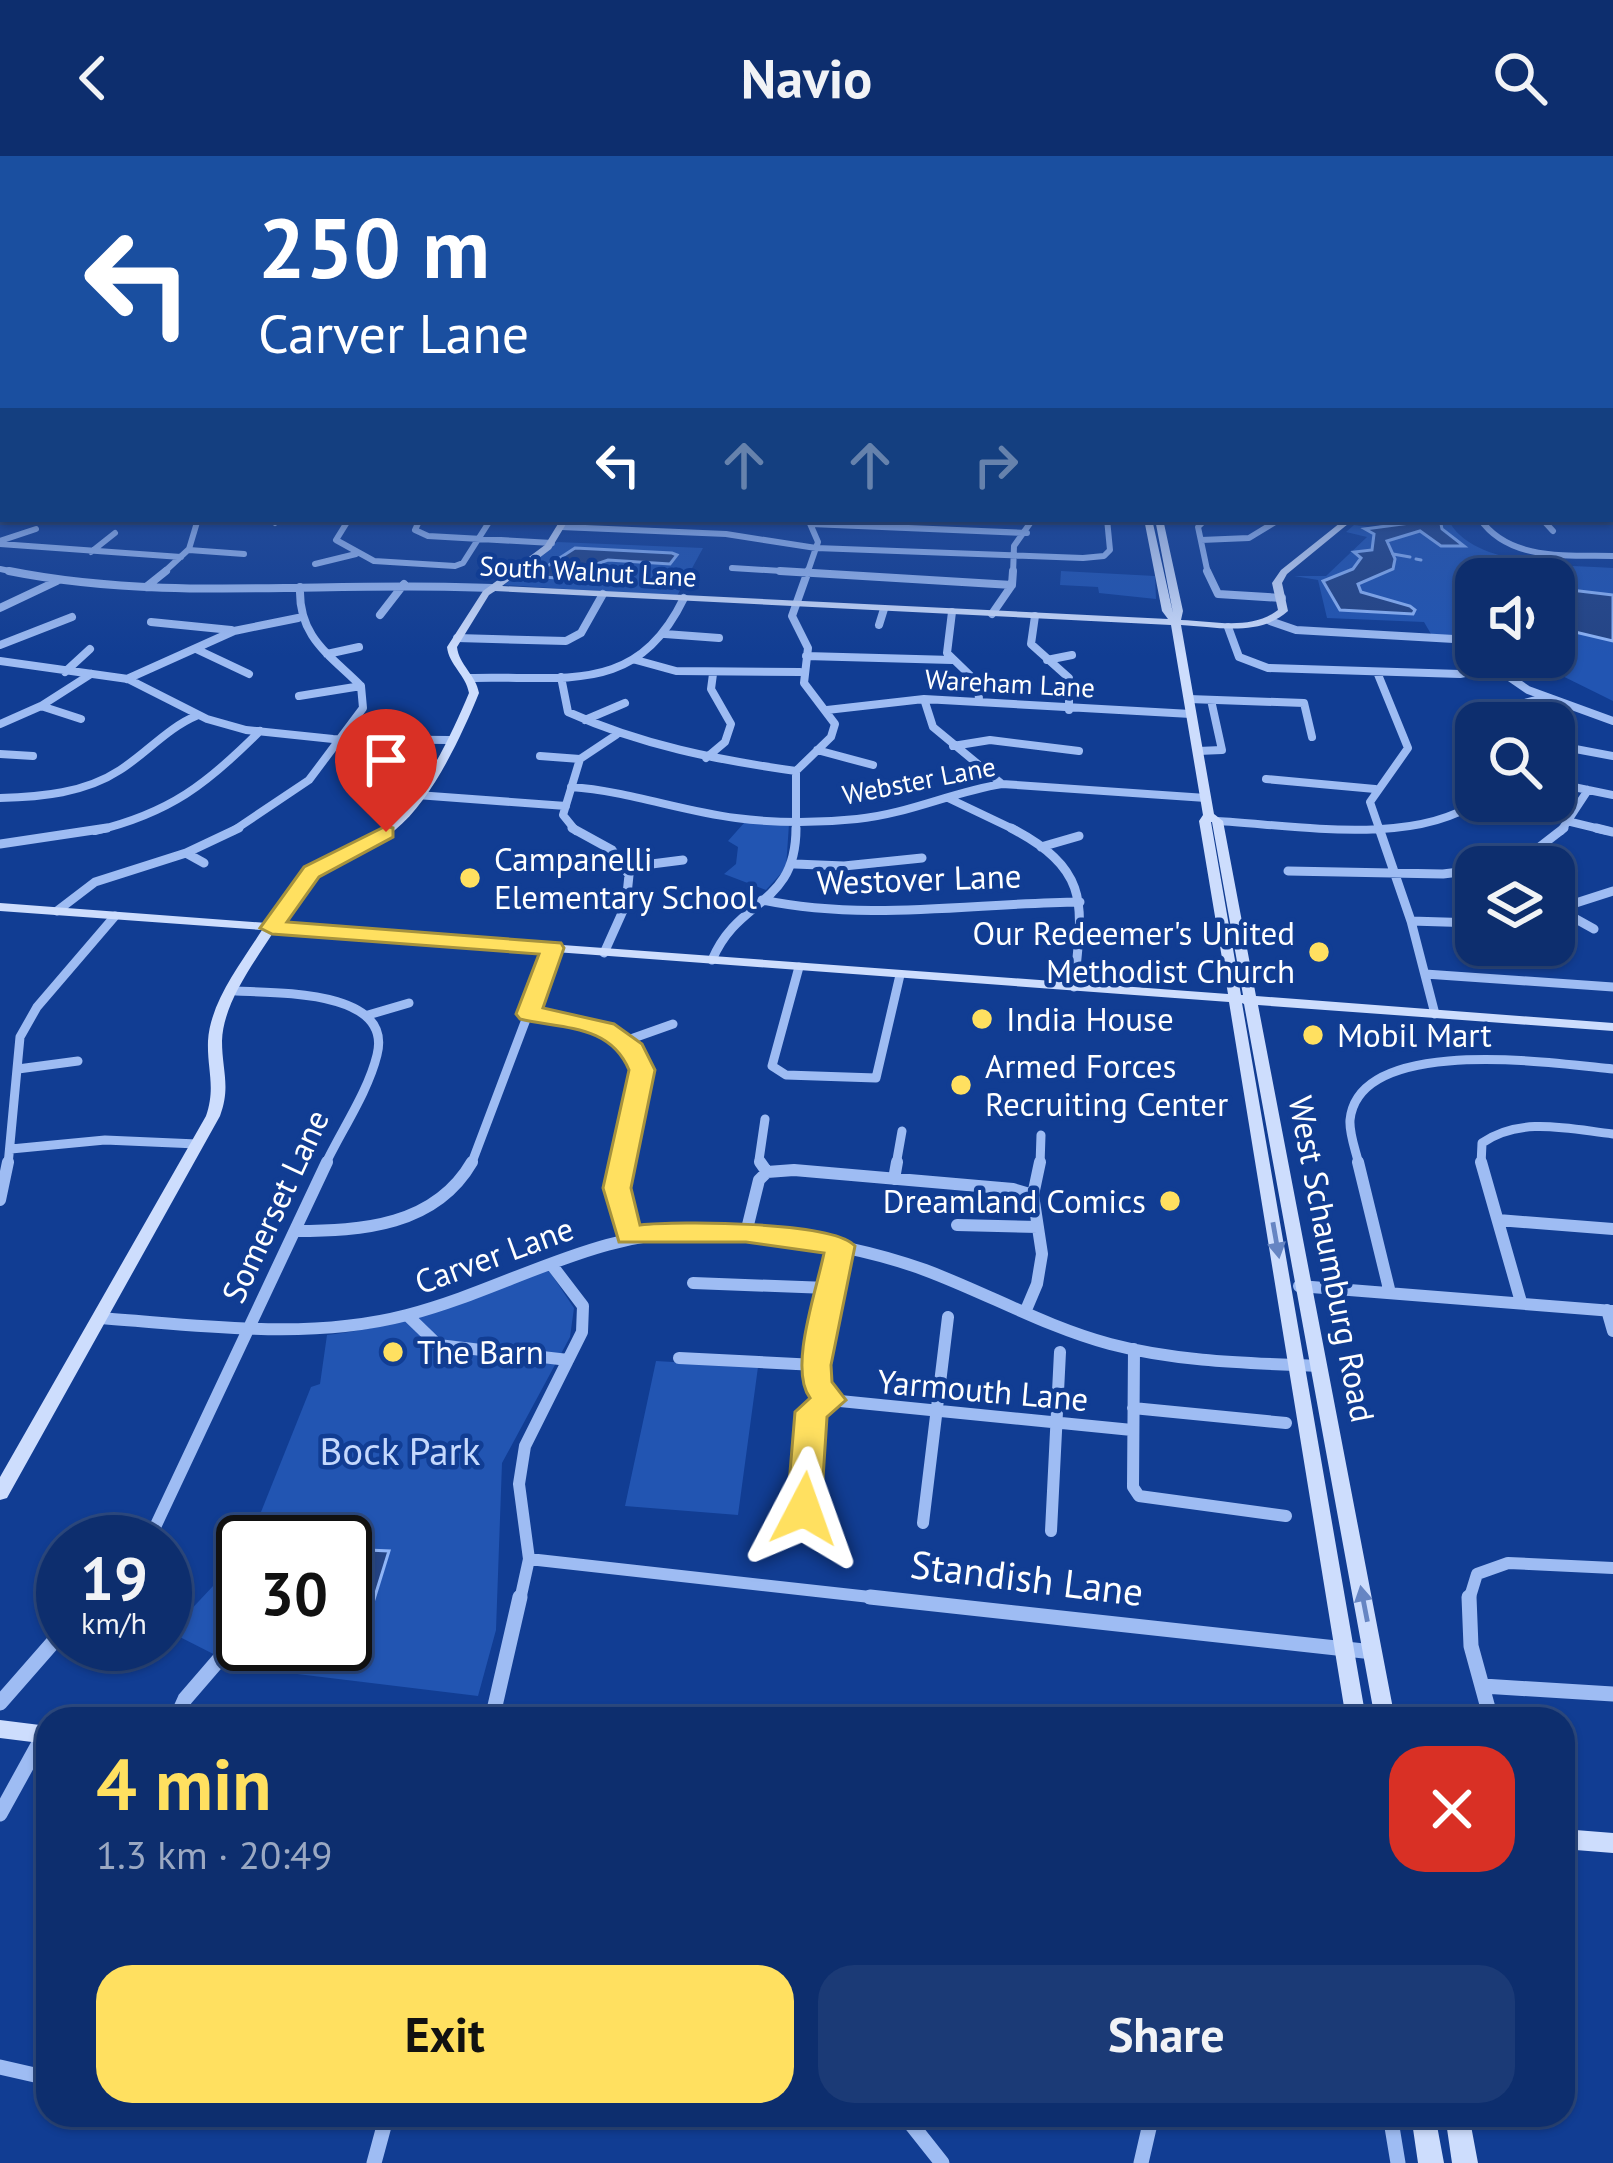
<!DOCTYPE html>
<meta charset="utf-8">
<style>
body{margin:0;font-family:"PT Sans",sans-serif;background:#1b3a76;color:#f1f3f6;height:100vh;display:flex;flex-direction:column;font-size:45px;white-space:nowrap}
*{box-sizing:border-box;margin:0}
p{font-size:39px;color:#9aa8c2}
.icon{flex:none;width:66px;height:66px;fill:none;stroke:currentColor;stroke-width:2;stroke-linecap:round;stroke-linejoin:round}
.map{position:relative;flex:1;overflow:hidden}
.sheet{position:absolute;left:36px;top:1551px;width:1539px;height:420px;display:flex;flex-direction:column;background:#0d2e6e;border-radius:36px;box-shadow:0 3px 9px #0004,0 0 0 3px #2d4a81}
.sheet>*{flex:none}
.top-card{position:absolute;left:0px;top:0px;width:1614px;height:366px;box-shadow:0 3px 9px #0004,0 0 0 3px #2d4a81;background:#1a4fa0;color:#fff;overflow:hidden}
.buttons{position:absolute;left:1455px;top:402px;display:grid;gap:24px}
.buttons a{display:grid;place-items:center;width:120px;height:120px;border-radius:24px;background:#0d2e6e;box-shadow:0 3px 9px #0004,0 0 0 3px #2d4a81;font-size:60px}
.speed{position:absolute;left:36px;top:1359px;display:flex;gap:24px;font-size:60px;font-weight:700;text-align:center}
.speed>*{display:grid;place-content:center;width:156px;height:156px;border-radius:50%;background:#0d2e6e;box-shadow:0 3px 9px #0004,0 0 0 3px #2d4a81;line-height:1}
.speed small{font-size:30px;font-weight:400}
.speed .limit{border:6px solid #111;border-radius:18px;background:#fff;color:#111}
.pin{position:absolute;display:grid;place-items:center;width:102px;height:102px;color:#fff;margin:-123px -51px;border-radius:50% 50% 50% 0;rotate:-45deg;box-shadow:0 0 12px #0007}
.pin .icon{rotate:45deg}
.me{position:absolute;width:132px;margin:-66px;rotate:4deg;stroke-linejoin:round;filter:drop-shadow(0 0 9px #0008)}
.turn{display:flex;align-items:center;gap:42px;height:252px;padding:0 60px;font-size:54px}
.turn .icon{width:156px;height:156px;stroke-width:2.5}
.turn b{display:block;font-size:84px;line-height:102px}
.lanes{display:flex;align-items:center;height:114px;padding:0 60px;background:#0003;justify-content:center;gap:60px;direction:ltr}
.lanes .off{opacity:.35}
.round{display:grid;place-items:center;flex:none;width:126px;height:126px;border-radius:36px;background:#1b3a76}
.headline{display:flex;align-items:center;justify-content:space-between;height:204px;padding:0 60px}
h1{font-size:72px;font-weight:700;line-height:90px;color:#ffe060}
.action{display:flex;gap:24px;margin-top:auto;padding:24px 60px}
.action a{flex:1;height:138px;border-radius:36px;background:#ffe060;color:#111;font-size:48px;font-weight:700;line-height:138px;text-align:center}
.action a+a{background:#1b3a76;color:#f1f3f6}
header{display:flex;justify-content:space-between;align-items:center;height:156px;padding:0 60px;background:#0d2e6e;font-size:54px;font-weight:700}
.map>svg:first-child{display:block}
.green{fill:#2255b2}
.water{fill:#244485;stroke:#8fb5f7;stroke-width:3}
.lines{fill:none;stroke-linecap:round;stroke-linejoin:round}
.stream{stroke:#8fb5f7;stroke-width:3}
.street-far4{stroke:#9ebcf3;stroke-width:6}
.street-far3{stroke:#9ebcf3;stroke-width:8}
.street-far2{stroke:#9ebcf3;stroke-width:9}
.street-far1{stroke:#9ebcf3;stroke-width:12}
.street{stroke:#9ebcf3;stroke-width:15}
.secondary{fill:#cdddfd;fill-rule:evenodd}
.oneway{fill:#6685c3}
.route{fill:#ffe060;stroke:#a6923e;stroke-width:3}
.poi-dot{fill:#ffe060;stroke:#113d93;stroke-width:4.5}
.labels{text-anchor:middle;stroke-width:9;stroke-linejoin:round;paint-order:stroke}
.far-street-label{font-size:27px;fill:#fff;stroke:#113d93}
.poi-label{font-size:33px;fill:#fff;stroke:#113d93;text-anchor:start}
.street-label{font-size:33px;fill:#fff;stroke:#113d93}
.near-park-label{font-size:39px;fill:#c5d9fd;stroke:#113d93}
.near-street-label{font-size:39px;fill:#fff;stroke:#113d93}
</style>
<header><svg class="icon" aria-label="back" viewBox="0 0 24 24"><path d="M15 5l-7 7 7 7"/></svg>Navio<svg class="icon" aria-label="search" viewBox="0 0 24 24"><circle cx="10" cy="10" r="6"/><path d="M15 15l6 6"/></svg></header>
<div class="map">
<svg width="1613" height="2007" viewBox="0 0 1613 2007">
<rect width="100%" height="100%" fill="#113d93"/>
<path class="green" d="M1388 363H1448C1470 411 1568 409 1613 412V545L1524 501H1554V423H1476V487L1431 478 1424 466 1327 462 1318 424 1294 420H1326L1367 381 1346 376 1354 369 1376 372Z
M557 386 703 392 677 440 504 429Z
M1061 415 1155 420 1156 443 1099 437 1098 431 1060 429Z
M744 667 789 668 786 712 766 734 724 718 736 708 738 691 728 685Z
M548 1113 574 1152 570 1181 502 1307 496 1474 478 1540 239 1511 170 1476 243 1398V1488H345V1386H249L311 1231 320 1228 327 1179C405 1171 476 1143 548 1113Z
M656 1205 758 1211 738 1359 625 1350Z"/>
<path class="water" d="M1440 363 1442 373 1464 390H1441L1420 375 1387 385 1395 403 1393 413 1358 428 1361 436 1410 450 1415 454 1413 458 1340 454 1323 425 1353 413 1361 402 1354 396 1372 394 1374 378 1365 373Z
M575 392 672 397 677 399 670 408 608 404 556 422 532 420Z
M1554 432 1613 439V485L1554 471Z
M345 1393 389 1395 371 1453 345 1450Z"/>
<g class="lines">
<path class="stream" d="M1393 398 1410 401
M1416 403 1421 404"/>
<path class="street-far4" d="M271 363 275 367
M349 363 336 384 374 405 455 410 463 407 491 363
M420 363 415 374 428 380 552 387
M1206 363 1198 371 1208 418
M1320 363 1344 367
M1480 363C1509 405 1567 399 1613 400
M1542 363 1553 375
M811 368 1027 377
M561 371 726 378 816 392 1083 402 1104 400 1110 394 1107 363
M1201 384 1249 382 1280 363
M0 385 36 373
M0 388 181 401
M189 394 244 398
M91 396 115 377
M315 408 356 398
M732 412 829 418
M0 413 24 418
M162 418 189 393 198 363
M807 418 818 386 808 363
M1013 418 1014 390 1033 363"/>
<path class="street-far3" d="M9 415C168 447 331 424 492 432
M780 415 1012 429
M1207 415 1218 438 1282 442
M146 431 166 415
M0 452 57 425
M952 456 947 497 978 527 979 544
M992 458 1012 429 1013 415
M380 459 404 428
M1035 460 1031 488 1069 522V554
M1270 465 1296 474 1454 483 1528 534 1613 565
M151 466 231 474
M879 469 884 453
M1228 471 1239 501 1268 512 1460 518 1490 512
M665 478 719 482
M457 482 566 485 581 477 603 438
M0 489 72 461
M196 493 249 518
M327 498 359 491
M806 500 952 504
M636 504 676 515 800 516
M1047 504 1072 499
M0 505 128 523 207 563 246 574 333 583 449 584
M65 516 90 493
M1377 516 1408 592 1370 646 1380 675
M561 521 568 556C641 589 717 604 796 615
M470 522C564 519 636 541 684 442
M127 523 234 475 298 462
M299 540 361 530
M924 543 933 571 1002 628
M1189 543 1304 547 1312 581
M41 550 81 563
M827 554 924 543 1191 558
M585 564 625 547
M1485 567 1484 558 1547 541
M0 568 41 550 91 518
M1554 589 1613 600
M953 590 990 584 1079 595
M817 594 873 609
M1198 595 1222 594 1211 544
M0 598 33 600
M540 600 580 603
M706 602 725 586 731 568 711 533 713 518
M1266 623 1375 633
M1554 627 1613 639
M571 631C628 635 680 655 736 662 774 667 819 667 857 663 908 658 952 636 1002 628L1206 642
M417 639 566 650
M0 642C41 641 85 637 120 614 148 596 167 572 198 559
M948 642 1017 675
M1217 665C1293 669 1414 691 1478 645
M1571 666 1608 675
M95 675C170 657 207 628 260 575
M233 675 309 624 363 552 361 530C329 498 298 481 300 431
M576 675 563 659 580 603 616 579
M796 675V615L831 581 835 568 804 527 808 492 792 460 808 415
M1561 675 1588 634"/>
<path class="street-far2" d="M572 672 612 694 629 719 626 748 604 797
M1011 672C1093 715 1082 750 1074 831
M1379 672 1411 765 1435 858
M1596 672 1613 676
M0 688 107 672
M1041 691 1079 680
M204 707 186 697 239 672
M795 708 844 710 922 702
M628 711 683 704
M1486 711 1537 693 1564 672
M1288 715 1443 718 1476 714
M762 744C868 766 973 747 1080 746
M1558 753 1594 773
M1554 754 1613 735
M57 755 95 726 186 697
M1411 765 1476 767
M712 804C739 740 796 751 796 672
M799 811 772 910 786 919 876 922 900 819
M1425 818 1613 831
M236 835C274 837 394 833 377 899 368 936 341 975 325 1009
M528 858C576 865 644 869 638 934 636 959 625 984 623 1009
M368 859 409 847
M625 885 673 868
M18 913 78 905
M11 993 105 984 197 988
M8 1009 20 881 37 851 115 760
M471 1009 553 792
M762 1009 759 1004 765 963
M896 1009 902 975
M1040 1009 1041 979
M1359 1009C1356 995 1349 978 1350 964 1359 877 1559 908 1613 913
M1481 1009 1482 987C1521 960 1569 973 1613 978"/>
<path class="street-far1" d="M623 1006 620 1040 629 1079
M1358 1006 1390 1137
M1481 1006 1521 1146
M767 1016 794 1014 1013 1033 1033 1039
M894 1023 897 1006
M0 1044 8 1006
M1498 1064 1613 1073
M957 1069 1038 1071
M295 1075C362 1075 435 1070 472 1006
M746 1077 759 1024 767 1016 760 1006
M693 1127 828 1132
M1299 1130 1613 1155
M1026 1154 1037 1128 1042 1098 1033 1039 1040 1006
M1607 1154 1613 1175
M407 1159 438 1189 568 1204
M99 1162C201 1169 307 1185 407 1159 511 1132 599 1071 711 1076 783 1079 857 1089 925 1114 987 1137 1046 1171 1110 1188 1178 1206 1249 1207 1318 1210
M1134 1193 1133 1331 1139 1340 1286 1360
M679 1202 816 1209
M830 1244 1132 1274
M1133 1252 1286 1267
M804 1353 811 1256 830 1244 816 1229V1209L840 1090
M923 1367 948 1161
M1051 1375 1060 1196
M148 1386 327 1006
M529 1403 897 1444
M520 1444 529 1403 519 1328 525 1290 582 1176 583 1150 551 1108
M1469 1444 1477 1418 1508 1407 1613 1412"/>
<path class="street" d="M870 1441 1373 1496
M1469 1441 1471 1490 1491 1563
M1483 1530 1613 1538
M0 1547 63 1475
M176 1563 185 1543 229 1492
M492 1563 520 1441
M0 1658 44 1578
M0 1911 48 1922
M904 1959 942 2007
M1390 1959 1398 2007
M374 2007 387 1959
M1141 2007 1152 1959"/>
<path class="secondary" d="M1611 324H1613V328H1611Z
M1611 358H1613V362H1611Z
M561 363H569L551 393 502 430 1168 463 1162 455 1144 363H1152L1173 457 1155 363H1163L1183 455 1181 464C1213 465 1251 475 1278 454L1272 427 1281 414 1345 363H1354L1287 418 1282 427 1288 455C1259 481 1217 471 1181 469L1214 658 1223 665 1256 840 1613 867V875L1258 849 1395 1563H1375L1244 848 1242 847 1366 1563H1346L1229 846 274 775C254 807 223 847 222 885 222 914 231 931 220 960L7 1342 0 1344V1321L206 960C216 931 207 914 208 885 210 846 242 806 262 774L0 755V747L267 767C283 744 297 719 321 705 342 692 367 685 386 670 423 640 451 580 469 537 466 519 449 509 447 491L483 435 545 389ZM495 435 1171 469 1203 659 1199 665 1228 838 279 768C293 747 306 724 328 711 350 697 375 690 395 674 432 644 461 581 479 537 476 519 459 509 457 491L489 439ZM1211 666H1212L1243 839H1241Z
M0 1564 48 1570V1588L0 1582Z
M1563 1673 1613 1677V1697L1563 1693Z
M1411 1959H1435L1444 2007H1418Z
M1445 1959H1469L1478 2007H1452Z"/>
</g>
<defs><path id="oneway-solid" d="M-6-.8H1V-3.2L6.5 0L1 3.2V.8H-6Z" transform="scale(3)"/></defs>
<g class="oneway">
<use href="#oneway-solid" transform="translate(1276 1084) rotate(80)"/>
<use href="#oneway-solid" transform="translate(1364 1448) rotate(-101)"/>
</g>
<linearGradient id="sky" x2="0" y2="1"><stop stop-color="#092251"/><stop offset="0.44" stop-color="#32579e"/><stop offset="1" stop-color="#32579e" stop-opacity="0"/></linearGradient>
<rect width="1613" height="500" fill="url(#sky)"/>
<path class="route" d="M386 670 393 672V681L319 721 287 766 561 787 564 792 543 852 614 868 642 888 655 914 631 1032 640 1069C677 1065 834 1065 855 1090L831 1209 832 1226 846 1244 827 1261 821 1353 816 1362 804 1366 792 1362 787 1353 795 1256 810 1242C788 1213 817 1133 824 1097L746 1086H619L603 1032 629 914C610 868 562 873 520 863L516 858 539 798 272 778 260 772 304 711Z"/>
<g class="poi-dot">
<circle cx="470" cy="722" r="12"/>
<circle cx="1319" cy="796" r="12"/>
<circle cx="982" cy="863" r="12"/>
<circle cx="1313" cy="879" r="12"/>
<circle cx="961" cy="929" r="12"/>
<circle cx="1170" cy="1045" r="12"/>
<circle cx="393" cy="1196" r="12"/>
</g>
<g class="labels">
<g class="far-street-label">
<text transform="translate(588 416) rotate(3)" y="9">South Walnut Lane</text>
<text transform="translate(1010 528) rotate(3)" y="9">Wareham Lane</text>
<text transform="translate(919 625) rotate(-11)" y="9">Webster Lane</text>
</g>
<g class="poi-label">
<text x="494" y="715">Campanelli<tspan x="494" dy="38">Elementary School</tspan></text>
<text x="1295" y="789" text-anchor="end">Our Redeemer's United<tspan x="1295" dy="38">Methodist Church</tspan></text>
<text x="1006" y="875">India House</text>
<text x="1337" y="891">Mobil Mart</text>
<text x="985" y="922">Armed Forces<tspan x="985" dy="38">Recruiting Center</tspan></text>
<text x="1146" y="1057" text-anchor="end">Dreamland Comics</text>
<text x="417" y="1208">The Barn</text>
</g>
<g class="street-label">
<text transform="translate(919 723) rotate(-2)" y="12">Westover Lane</text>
<text transform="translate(275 1050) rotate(-65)" y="12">Somerset Lane</text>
<text transform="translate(494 1099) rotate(-20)" y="12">Carver Lane</text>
<text transform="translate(1332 1103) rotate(79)" y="12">West Schaumburg Road</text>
<text transform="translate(983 1234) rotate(5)" y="12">Yarmouth Lane</text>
</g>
<g class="near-park-label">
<text x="400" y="1309">Bock Park</text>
</g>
<g class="near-street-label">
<text transform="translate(1027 1422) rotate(7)" y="14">Standish Lane</text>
</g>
</g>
</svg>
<div class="buttons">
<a><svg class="icon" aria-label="sound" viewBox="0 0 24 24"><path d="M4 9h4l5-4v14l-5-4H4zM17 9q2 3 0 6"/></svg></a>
<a><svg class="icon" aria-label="search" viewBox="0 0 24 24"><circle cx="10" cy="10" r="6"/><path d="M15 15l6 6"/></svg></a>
<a><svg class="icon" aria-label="layers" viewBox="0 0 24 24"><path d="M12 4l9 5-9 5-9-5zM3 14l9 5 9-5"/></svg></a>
</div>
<div class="speed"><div>19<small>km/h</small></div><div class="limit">30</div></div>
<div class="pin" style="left:386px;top:676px;background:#d93025"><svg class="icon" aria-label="arrive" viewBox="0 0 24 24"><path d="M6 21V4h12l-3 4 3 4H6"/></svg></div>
<svg class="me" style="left:804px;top:1353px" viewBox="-20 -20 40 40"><path d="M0-17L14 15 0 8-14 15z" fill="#ffe060" stroke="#fff" stroke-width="4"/></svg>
<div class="top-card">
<div class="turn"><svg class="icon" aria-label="left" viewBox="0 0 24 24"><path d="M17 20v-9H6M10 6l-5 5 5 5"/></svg><div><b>250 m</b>Carver Lane</div></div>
<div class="lanes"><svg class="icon" aria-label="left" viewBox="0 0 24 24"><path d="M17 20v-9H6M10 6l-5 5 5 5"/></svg><svg class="icon off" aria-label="ahead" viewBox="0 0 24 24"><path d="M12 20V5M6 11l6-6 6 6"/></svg><svg class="icon off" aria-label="ahead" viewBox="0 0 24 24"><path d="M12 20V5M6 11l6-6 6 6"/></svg><svg class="icon off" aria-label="right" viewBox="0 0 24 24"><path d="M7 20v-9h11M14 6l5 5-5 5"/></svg></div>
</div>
<section class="sheet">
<div class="headline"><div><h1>4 min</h1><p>1.3 km · 20:49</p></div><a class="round" style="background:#d93025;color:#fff"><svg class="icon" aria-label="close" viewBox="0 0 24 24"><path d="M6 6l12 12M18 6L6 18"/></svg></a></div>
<div class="action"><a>Exit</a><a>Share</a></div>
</section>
</div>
